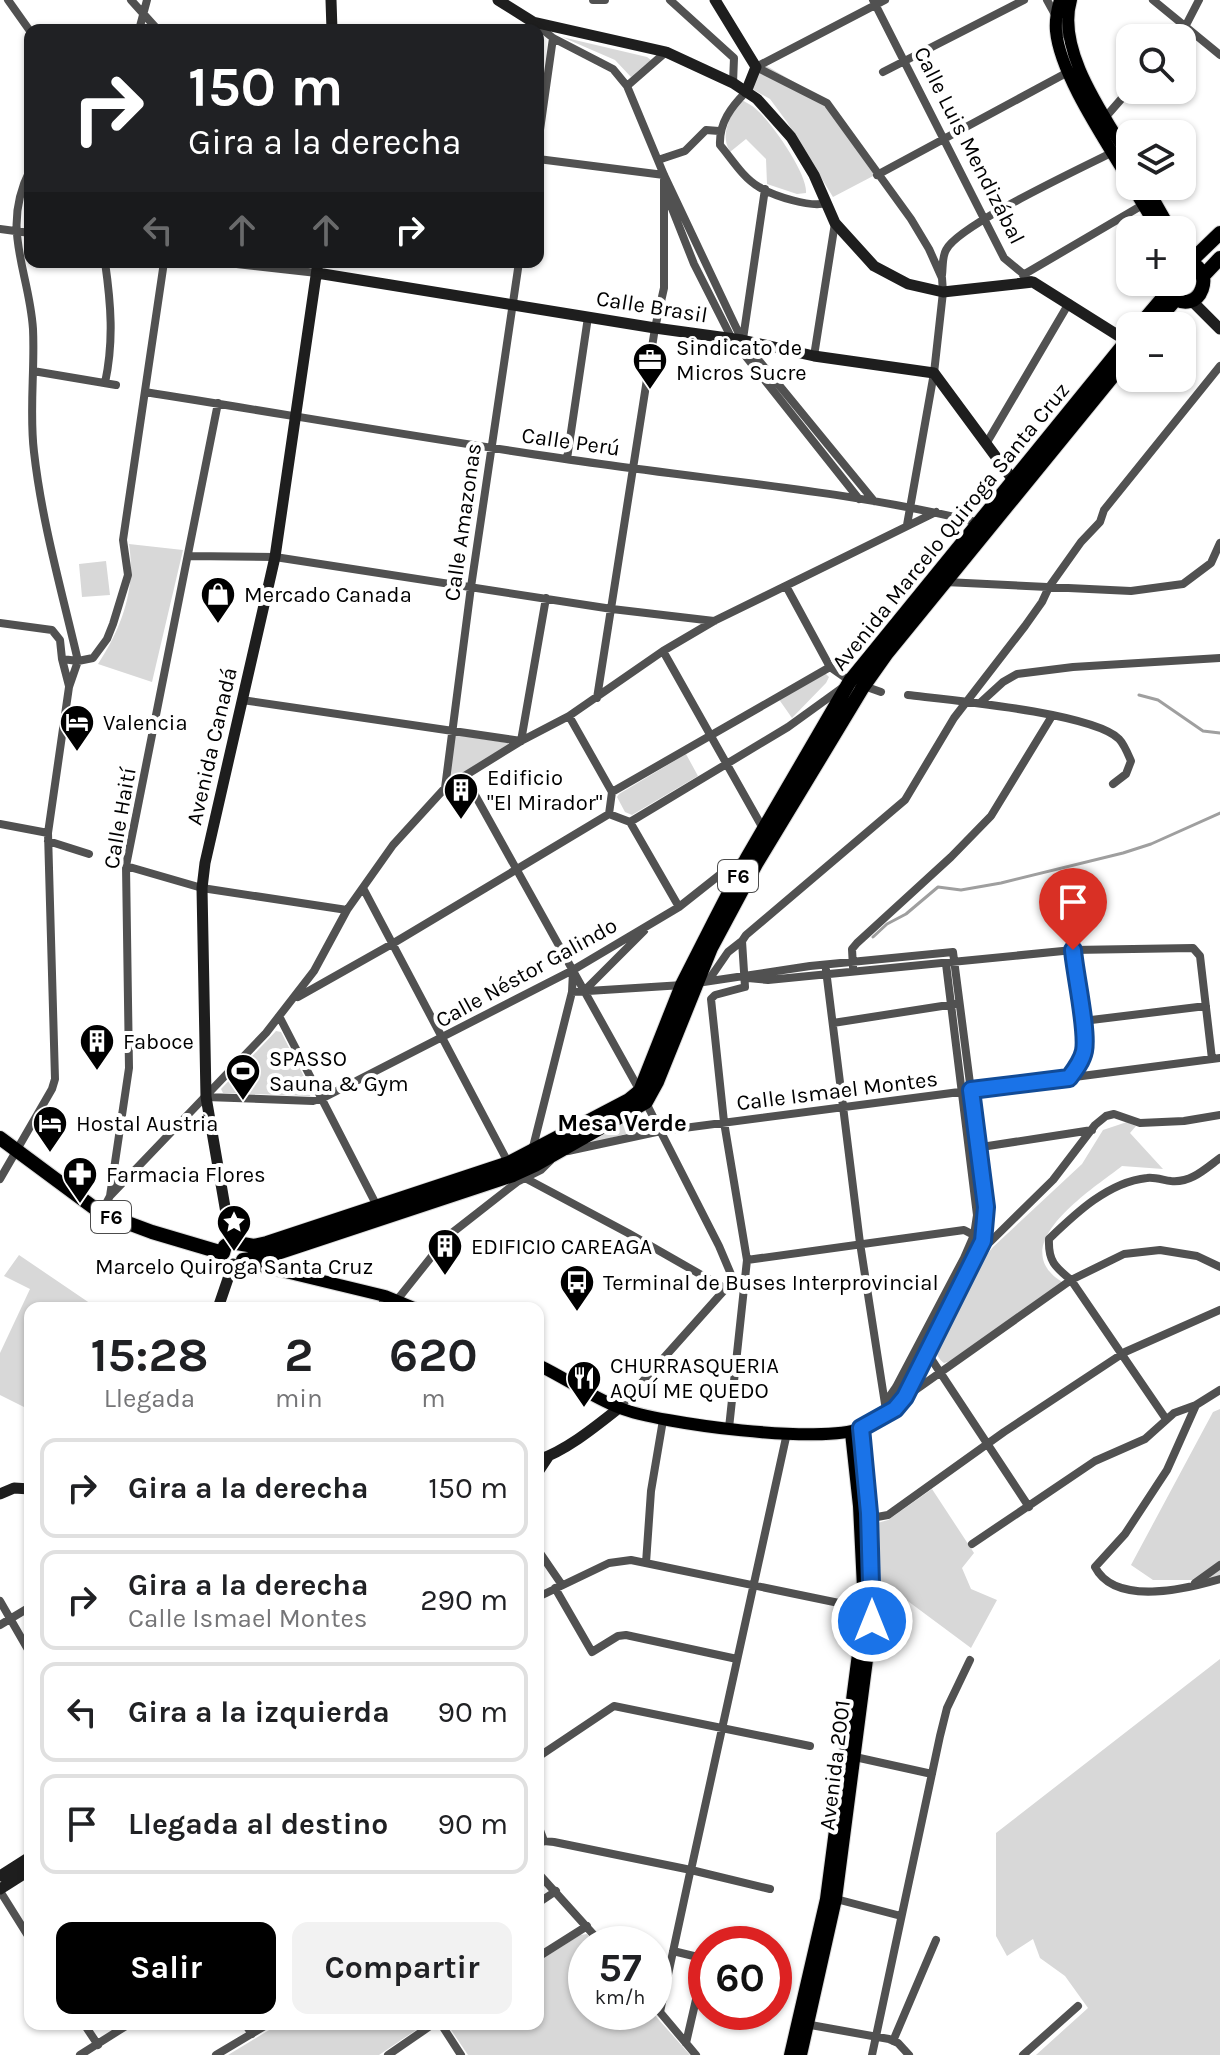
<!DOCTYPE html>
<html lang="es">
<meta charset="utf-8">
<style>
body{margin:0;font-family:Karla,sans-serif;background:#f2f2f2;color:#202124;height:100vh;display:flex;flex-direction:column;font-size:30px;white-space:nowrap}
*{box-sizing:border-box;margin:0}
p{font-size:26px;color:#757577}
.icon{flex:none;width:44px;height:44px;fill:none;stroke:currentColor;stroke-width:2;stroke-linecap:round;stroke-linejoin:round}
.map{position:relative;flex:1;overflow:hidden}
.sheet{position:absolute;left:24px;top:1302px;width:520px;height:728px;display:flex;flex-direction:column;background:#fff;border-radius:16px;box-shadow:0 2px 6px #0004}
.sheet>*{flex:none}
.guide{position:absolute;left:24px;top:24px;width:520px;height:244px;border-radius:16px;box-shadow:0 2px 6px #0004;background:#202124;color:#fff;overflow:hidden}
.controls{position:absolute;left:1116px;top:24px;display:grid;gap:16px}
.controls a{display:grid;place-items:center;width:80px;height:80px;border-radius:16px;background:#fff;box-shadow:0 2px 6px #0004;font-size:40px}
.speed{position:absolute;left:568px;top:1926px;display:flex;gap:16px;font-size:40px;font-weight:700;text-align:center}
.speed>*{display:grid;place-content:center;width:104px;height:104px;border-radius:50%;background:#fff;box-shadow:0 2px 6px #0004;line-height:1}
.speed small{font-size:20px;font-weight:400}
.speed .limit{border:12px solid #d22;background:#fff;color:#111}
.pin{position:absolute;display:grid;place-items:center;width:68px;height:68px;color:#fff;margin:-82px -34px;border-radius:50% 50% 50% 0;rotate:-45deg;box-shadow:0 0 8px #0007}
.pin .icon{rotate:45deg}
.me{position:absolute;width:88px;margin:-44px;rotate:0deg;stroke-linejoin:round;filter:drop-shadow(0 0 6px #0008)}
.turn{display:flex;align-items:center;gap:28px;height:168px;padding:0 32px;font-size:36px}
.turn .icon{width:104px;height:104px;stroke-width:2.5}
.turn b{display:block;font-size:56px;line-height:68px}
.lanes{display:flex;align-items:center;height:76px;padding:0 32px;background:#0003;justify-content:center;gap:40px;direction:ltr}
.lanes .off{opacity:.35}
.eta{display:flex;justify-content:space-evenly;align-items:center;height:136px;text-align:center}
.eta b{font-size:48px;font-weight:700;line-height:56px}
.primary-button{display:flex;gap:16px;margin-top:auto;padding:16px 32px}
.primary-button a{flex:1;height:92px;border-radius:16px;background:#000;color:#fff;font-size:32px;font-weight:700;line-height:92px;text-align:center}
.primary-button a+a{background:#f2f2f2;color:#202124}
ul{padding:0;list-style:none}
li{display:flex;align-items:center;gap:24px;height:100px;margin:0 16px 12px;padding:0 16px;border:4px solid #e0e0e0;border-radius:16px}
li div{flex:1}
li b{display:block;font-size:30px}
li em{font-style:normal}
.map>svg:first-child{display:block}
.green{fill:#d8d8d8}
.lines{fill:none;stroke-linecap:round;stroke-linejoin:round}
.stream{stroke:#9f9f9f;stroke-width:3}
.primary-casing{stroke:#dbdbdb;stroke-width:14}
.highway-casing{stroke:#dbdbdb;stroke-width:16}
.street{stroke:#515151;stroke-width:8}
.secondary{stroke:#1e1e1e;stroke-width:11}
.primary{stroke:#000;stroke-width:12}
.highway{stroke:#000;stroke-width:14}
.route-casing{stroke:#114b97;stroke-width:20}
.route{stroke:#1a73e8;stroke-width:14}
.labels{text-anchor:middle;stroke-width:8;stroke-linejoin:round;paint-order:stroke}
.shield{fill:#fff;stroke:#4c4c4c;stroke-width:2}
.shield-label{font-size:20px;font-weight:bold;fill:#000}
.street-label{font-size:22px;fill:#000;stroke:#fff}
.poi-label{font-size:22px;fill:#000;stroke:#fff;text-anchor:start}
.neighbourhood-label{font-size:24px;font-weight:bold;fill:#000;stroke:#fff}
</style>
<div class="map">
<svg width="1220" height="2055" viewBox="0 0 1220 2055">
<rect width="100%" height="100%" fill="#fff"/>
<path class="green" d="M562 37 647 57 651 60 631 77 615 60Z
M765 65 813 93 828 106 875 175 833 197 787 122 770 99 752 89V70Z
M740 99C745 102 752 105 757 110 772 123 808 174 806 193L797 194 767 184 766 159 746 139 730 152C719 133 731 117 740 99Z
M1183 274C1195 276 1197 287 1188 295L1175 293 1172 282H1182Z
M129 544 183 550 152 682 98 664C122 627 136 589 129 544Z
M106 561 110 595 82 597 79 564Z
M824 672 829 677 826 683 792 718 778 698Z
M457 735 508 743 509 747 453 778 450 774 454 737Z
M686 754 698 776 632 815 625 812 617 797 619 794Z
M276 1031 281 1032 311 1090 310 1096 223 1093 221 1089Z
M636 1113 641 1116 643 1124 636 1131 579 1147Z
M1127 1122 1136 1126 1130 1133 1163 1169 1122 1166C1093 1189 1003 1245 1062 1282L951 1361 944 1363C936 1357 935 1351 938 1342L977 1267 993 1247 1082 1164 1103 1130Z
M19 1255 97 1308H30V1410L0 1395V1353L30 1289 4 1276Z
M1220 1409V1580H1153L1131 1565 1213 1412Z
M932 1489 974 1553 962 1568 971 1589 997 1600 971 1648 901 1596 877 1582 874 1524 888 1520Z
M1220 1659V2055H1036L1088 2008 1065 1976 1040 1958 1033 1939 1007 1956 996 1936V1833Z
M587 1934 595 1944H586V2012H652L690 2055H468L447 2024H538V1962L580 1935Z
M279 2024H425L379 2055H228Z"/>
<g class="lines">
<path class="stream" d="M1139 695 1158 700 1203 731 1220 733
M873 937 887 924 906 914 938 887 961 890 1001 883 1123 853 1151 844 1220 813"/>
<g class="primary-casing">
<path id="primary" d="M1060 0C1057 10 1055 20 1056 31 1060 75 1107 143 1130 182
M1071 0C1056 51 1105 116 1130 159
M1132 186 1158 230
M1146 186 1171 230
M1182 250 1188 262
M248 1263 385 1296 414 1308
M538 1365C566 1378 591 1397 620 1408 660 1424 824 1445 861 1428L869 1513 872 1621 836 1899 801 2055
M790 2055 826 1899 864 1608 859 1506 851 1433"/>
</g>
<g class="highway-casing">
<path id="highway" d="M1190 262 1220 233
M1204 275 1220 258
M1165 282 1167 293C1202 324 1220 262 1182 262
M1139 326 1167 293
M1153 326 1175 300
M0 1138 101 1213 152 1232 223 1253
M223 1253 225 1246 231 1242 254 1246 267 1243 509 1163 629 1100 640 1091 682 985 714 922 747 858 850 681 1130 337
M243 1260 265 1257 513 1175 535 1165 646 1102 657 1082 711 948 756 864 863 687 887 653 1130 355"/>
</g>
<path class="street" d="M8 0 30 31
M131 0 158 30
M593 0H605
M670 0 734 58 733 83
M873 0 1004 258 1033 282
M1047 0 1068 38
M1153 0 1220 55
M536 24 553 38 613 69 627 86 664 175 742 340 874 501
M139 30 147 0
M1175 38 1185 27 1199 0
M756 67 827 103 911 219 929 249 942 278 943 292 934 373 907 525
M756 67 885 0
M883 72 1024 0
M627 86 666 52
M746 92C731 107 719 123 720 145 731 158 743 178 759 187 774 196 811 208 826 203
M1103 120 1130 89
M538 144 553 38
M538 159 664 175
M658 160 685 151 706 130 719 131
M30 170C0 230 29 269 33 329 35 370 29 412 34 452 42 523 62 592 78 661
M877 175 1070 71
M668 191 671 206 694 264 732 339 859 499
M0 229 30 233
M105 262C111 304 114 341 105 383
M219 262 317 273
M942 275C943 267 942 257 946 250 958 225 1084 167 1115 151
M1023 275 1146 203
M743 339 765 189
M814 356 835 223
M33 371 116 385
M145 392C297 416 449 443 601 464 728 482 856 492 980 523
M986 444 1069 303
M567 459 588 317
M188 556 275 557 612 609 714 621
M945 582 1131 591 1183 584 1211 563 1220 543
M786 586 830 667 850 681 881 692
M0 623 52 630 60 640 62 659 78 661 93 658 107 639 113 624 128 575 123 540 164 262
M663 651 765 832
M62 659 69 686
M908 695C950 700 1093 713 1119 739 1124 744 1128 754 1131 761L1126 774 1113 784
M597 698 655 328 664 288V180
M242 700 521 741 546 598
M980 703 1003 682 1017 674 1073 667 1220 658
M569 716 612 792
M465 777 640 1091 719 1246 733 1279
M445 788 471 587 519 262
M609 814 612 792 830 667
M630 822 679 907
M0 824 48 833
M48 841 89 854
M126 866 202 888 347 910
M363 888 510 1166
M853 967 852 949 857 943 951 857 991 816 1052 716
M826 970 860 1243 885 1404
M748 978 768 980 1073 950 1193 948 1200 956 1212 1059
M708 981 728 952 742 941
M697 983 810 966 953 952 986 1207 983 1241 978 1255 905 1397 895 1409 861 1428
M584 991 644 931
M572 992 683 985
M298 997 392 944 609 814 630 822 788 727 842 688
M279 1016 378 1208
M1083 1021 1206 1006
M833 1023 955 1004
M1069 1078 1085 1050 1073 950
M206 1097 313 1101 323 1098 573 970 679 907 722 873 742 861
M975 1148 1092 1130
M532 1151 572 992 573 971
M568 1151 661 1131 1220 1058
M525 1178 628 1233 726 1289
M0 1179 52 1089 55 1079 48 833 69 687 78 661
M110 1196 129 1068 126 866 218 403
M101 1213 110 1196 266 1033 314 971 347 910 393 845 445 788 521 741 569 716 663 651 714 621 936 512
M747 1260 964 1230 989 1243 1053 1180 1095 1125 1106 1116 1114 1114 1140 1123 1184 1121 1220 1115
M397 1300 448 1236 517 1182 541 1170 550 1161
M381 1308 385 1296
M928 1354 1029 1507
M1220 1390 1196 1405 1167 1470 1125 1534 1095 1567C1115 1606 1186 1589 1220 1579
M907 1396 1071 1280 1124 1254 1160 1250 1197 1256 1220 1267
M885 1403 896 1387 964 1258 974 1235 977 1215 946 964
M619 1408 728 1286
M1166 1419 1071 1280C1055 1267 1048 1261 1049 1239 1075 1214 1108 1182 1147 1178 1155 1177 1163 1180 1171 1181 1191 1183 1205 1169 1220 1158
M729 1428 747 1260 724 1122 711 999 715 995 745 987 742 941 746 935 905 800 954 718 1025 626 1042 602 1049 587 1081 542 1100 522 1104 510 1220 366
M866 1511 877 1517 888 1515 1004 1432 1125 1352 1220 1310
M972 1544 1095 1461 1145 1439 1174 1413 1196 1405
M538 1550 562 1585
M646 1563 651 1491 663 1420
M1195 1583 1220 1565
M555 1588 592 1652 618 1636 626 1635 737 1659
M538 1597 609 1563 631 1560 868 1609
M0 1601 30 1653
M0 1625 30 1607
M538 1757 614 1706 810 1746
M855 1757 932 1774
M538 1825 544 1841
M538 1845 544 1841 554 1842 691 1870 770 1889
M691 1870 787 1433
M538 1873 602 1944
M0 1891 30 1939
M836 1899 901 1916
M538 1903 556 1891
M673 1951 706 1959
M538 1957 587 1926
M654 2005 696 2055
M660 2012 691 1868
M84 2024 98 2045
M245 2024 252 2034
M441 2024 461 2055
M805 2024 889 2039 898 2043 909 2055
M893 2041 936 1940
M686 2043 698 1991
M80 2055 129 2024
M216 2055 268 2024
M388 2055 433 2024
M872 2055 940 1736 947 1708 970 1660
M1023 2055 1078 2006"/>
<path class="secondary" d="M331 0 332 30
M498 0 533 22 666 52 733 83 757 99 791 137 814 175 835 223 874 266 908 284 943 292 1033 282 1130 343
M715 0 756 67 746 92
M317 273 655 328 742 340 814 356 934 373 1016 484
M1192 301 1220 329
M231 1242 206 1097 202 888 205 863 275 557 318 262
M218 1308 233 1264
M538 1460C567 1450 595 1427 619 1408
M538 1472 548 1457
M0 1494 14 1488 30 1489
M0 1876 30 1857
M0 1889 30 1870"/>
<use href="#primary" class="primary"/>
<use href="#highway" class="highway"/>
</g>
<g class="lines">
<g class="route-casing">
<path id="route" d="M872 1621 869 1513 861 1428 895 1409 905 1397 983 1241 986 1207 971 1090 1069 1078C1075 1070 1082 1061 1084 1051 1088 1031 1075 974 1073 950"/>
</g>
<use href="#route" class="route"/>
</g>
<defs>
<g id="office-pin" transform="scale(1.8)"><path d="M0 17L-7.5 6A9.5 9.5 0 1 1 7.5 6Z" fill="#000" stroke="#fff"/><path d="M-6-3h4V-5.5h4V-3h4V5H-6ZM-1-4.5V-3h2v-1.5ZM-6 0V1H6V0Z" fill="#fff"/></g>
<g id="shop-pin" transform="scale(1.8)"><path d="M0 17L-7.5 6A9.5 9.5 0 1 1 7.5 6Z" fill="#000" stroke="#fff"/><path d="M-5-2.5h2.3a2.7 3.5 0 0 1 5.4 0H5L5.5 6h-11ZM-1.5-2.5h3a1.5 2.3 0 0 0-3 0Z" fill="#fff"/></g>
<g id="hotel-pin" transform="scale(1.8)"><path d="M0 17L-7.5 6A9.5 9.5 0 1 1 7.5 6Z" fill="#000" stroke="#fff"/><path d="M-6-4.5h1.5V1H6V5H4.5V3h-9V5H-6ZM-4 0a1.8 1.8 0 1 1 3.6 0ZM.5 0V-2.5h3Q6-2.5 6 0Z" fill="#fff"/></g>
<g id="building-pin" transform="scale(1.8)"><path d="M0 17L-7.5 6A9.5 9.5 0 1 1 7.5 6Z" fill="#000" stroke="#fff"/><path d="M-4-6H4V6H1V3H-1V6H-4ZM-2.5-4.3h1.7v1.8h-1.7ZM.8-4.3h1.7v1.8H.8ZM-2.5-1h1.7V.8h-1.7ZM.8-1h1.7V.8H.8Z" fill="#fff"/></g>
<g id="stadium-pin" transform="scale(1.8)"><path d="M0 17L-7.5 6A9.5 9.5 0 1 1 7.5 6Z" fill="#000" stroke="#fff"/><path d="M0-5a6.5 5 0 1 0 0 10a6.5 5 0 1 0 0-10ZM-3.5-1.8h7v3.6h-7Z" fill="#fff"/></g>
<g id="pharmacy-pin" transform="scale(1.8)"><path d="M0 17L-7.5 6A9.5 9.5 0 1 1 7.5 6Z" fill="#000" stroke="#fff"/><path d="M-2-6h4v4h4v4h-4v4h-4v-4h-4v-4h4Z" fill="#fff"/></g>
<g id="sight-pin" transform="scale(1.8)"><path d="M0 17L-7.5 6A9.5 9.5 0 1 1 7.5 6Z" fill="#000" stroke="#fff"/><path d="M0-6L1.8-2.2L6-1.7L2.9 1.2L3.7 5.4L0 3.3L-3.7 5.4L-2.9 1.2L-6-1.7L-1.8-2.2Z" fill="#fff"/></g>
<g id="bus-pin" transform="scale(1.8)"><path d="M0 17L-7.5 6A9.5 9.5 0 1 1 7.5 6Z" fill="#000" stroke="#fff"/><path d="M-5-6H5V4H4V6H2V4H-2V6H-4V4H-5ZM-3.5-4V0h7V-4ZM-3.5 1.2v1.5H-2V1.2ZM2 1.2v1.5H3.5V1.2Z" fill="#fff"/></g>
<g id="restaurant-pin" transform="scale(1.8)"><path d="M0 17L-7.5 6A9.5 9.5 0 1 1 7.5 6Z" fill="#000" stroke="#fff"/><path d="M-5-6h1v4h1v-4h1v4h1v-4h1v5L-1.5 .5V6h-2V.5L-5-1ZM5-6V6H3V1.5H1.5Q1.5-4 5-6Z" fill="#fff"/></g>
</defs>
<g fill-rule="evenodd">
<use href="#office-pin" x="650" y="360"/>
<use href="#shop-pin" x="218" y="594"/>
<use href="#hotel-pin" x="77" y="722"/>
<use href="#building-pin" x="461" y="790"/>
<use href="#building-pin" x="97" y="1041"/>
<use href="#stadium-pin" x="243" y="1071"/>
<use href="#hotel-pin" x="50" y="1123"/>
<use href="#pharmacy-pin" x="80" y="1174"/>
<use href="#sight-pin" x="234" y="1222"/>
<use href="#building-pin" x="445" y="1246"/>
<use href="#bus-pin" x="577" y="1282"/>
<use href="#restaurant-pin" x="584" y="1378"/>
</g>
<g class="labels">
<g class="shield">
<rect x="718" y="860" width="40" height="32" rx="6"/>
<rect x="91" y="1201" width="40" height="32" rx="6"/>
</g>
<g class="shield-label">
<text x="738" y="883">F6</text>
<text x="111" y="1224">F6</text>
</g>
<g class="street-label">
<text transform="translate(970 145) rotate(63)" y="8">Calle Luis Mendizábal</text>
<text transform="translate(652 306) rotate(9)" y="8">Calle Brasil</text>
<text transform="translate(571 441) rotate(8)" y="8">Calle Perú</text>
<text transform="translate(462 522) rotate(-82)" y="8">Calle Amazonas</text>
<text transform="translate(950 526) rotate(-51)" y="8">Avenida Marcelo Quiroga Santa Cruz</text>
<text transform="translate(211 746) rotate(-77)" y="8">Avenida Canadá</text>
<text transform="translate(119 818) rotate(-80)" y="8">Calle Haití</text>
<text transform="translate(526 972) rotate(-29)" y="8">Calle Néstor Galindo</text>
<text transform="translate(837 1090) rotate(-7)" y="8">Calle Ismael Montes</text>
<text transform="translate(834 1765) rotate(-83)" y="8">Avenida 2001</text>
</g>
<g class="poi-label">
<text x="676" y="355">Sindicato de<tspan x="676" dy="25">Micros Sucre</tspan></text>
<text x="244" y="602">Mercado Canada</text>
<text x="103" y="730">Valencia</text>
<text x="487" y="785">Edificio<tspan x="487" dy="25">"El Mirador"</tspan></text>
<text x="123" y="1049">Faboce</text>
<text x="269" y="1066">SPASSO<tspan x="269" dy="25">Sauna &amp; Gym</tspan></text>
<text x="76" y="1131">Hostal Austria</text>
<text x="106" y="1182">Farmacia Flores</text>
<text x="471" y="1254">EDIFICIO CAREAGA</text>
<text x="234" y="1274" text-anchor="middle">Marcelo Quiroga Santa Cruz</text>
<text x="603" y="1290">Terminal de Buses Interprovincial</text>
<text x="610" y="1373">CHURRASQUERIA<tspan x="610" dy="25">AQUÍ ME QUEDO</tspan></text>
</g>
<g class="neighbourhood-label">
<text x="622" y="1131">Mesa Verde</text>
</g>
</g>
</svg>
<div class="controls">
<a><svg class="icon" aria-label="search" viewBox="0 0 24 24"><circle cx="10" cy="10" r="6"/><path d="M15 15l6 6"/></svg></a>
<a><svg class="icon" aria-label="layers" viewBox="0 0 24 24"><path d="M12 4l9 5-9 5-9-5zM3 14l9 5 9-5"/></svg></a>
<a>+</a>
<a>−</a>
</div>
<div class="speed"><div>57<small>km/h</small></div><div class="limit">60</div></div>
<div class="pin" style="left:1073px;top:950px;background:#d93025"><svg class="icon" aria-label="arrive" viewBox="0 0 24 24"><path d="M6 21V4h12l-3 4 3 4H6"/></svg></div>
<svg class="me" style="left:872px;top:1621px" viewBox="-20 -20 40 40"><circle r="17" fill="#1a73e8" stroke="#fff" stroke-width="3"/><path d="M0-11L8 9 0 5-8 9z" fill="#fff"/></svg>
<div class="guide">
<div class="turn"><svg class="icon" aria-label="right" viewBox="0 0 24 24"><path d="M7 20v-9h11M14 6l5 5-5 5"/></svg><div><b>150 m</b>Gira a la derecha</div></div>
<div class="lanes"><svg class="icon off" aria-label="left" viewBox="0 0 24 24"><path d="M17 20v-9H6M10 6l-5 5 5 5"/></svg><svg class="icon off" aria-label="ahead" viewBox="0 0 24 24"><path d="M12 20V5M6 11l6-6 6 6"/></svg><svg class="icon off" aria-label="ahead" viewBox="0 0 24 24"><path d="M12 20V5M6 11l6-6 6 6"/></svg><svg class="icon" aria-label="right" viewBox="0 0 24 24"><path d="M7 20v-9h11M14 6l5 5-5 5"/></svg></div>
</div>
<section class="sheet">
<div class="eta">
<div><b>15:28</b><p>Llegada</p></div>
<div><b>2</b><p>min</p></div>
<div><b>620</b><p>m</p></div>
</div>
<ul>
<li><svg class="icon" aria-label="right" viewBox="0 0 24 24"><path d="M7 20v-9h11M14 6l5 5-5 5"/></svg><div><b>Gira a la derecha</b></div><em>150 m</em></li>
<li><svg class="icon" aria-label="right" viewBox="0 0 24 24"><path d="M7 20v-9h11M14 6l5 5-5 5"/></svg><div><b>Gira a la derecha</b><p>Calle Ismael Montes</p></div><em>290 m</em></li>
<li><svg class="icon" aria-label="left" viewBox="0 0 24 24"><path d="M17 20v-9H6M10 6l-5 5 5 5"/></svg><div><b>Gira a la izquierda</b></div><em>90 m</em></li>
<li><svg class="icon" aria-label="arrive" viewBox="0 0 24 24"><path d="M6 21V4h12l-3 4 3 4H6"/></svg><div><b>Llegada al destino</b></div><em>90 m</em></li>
</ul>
<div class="primary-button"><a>Salir</a><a>Compartir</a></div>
</section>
</div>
